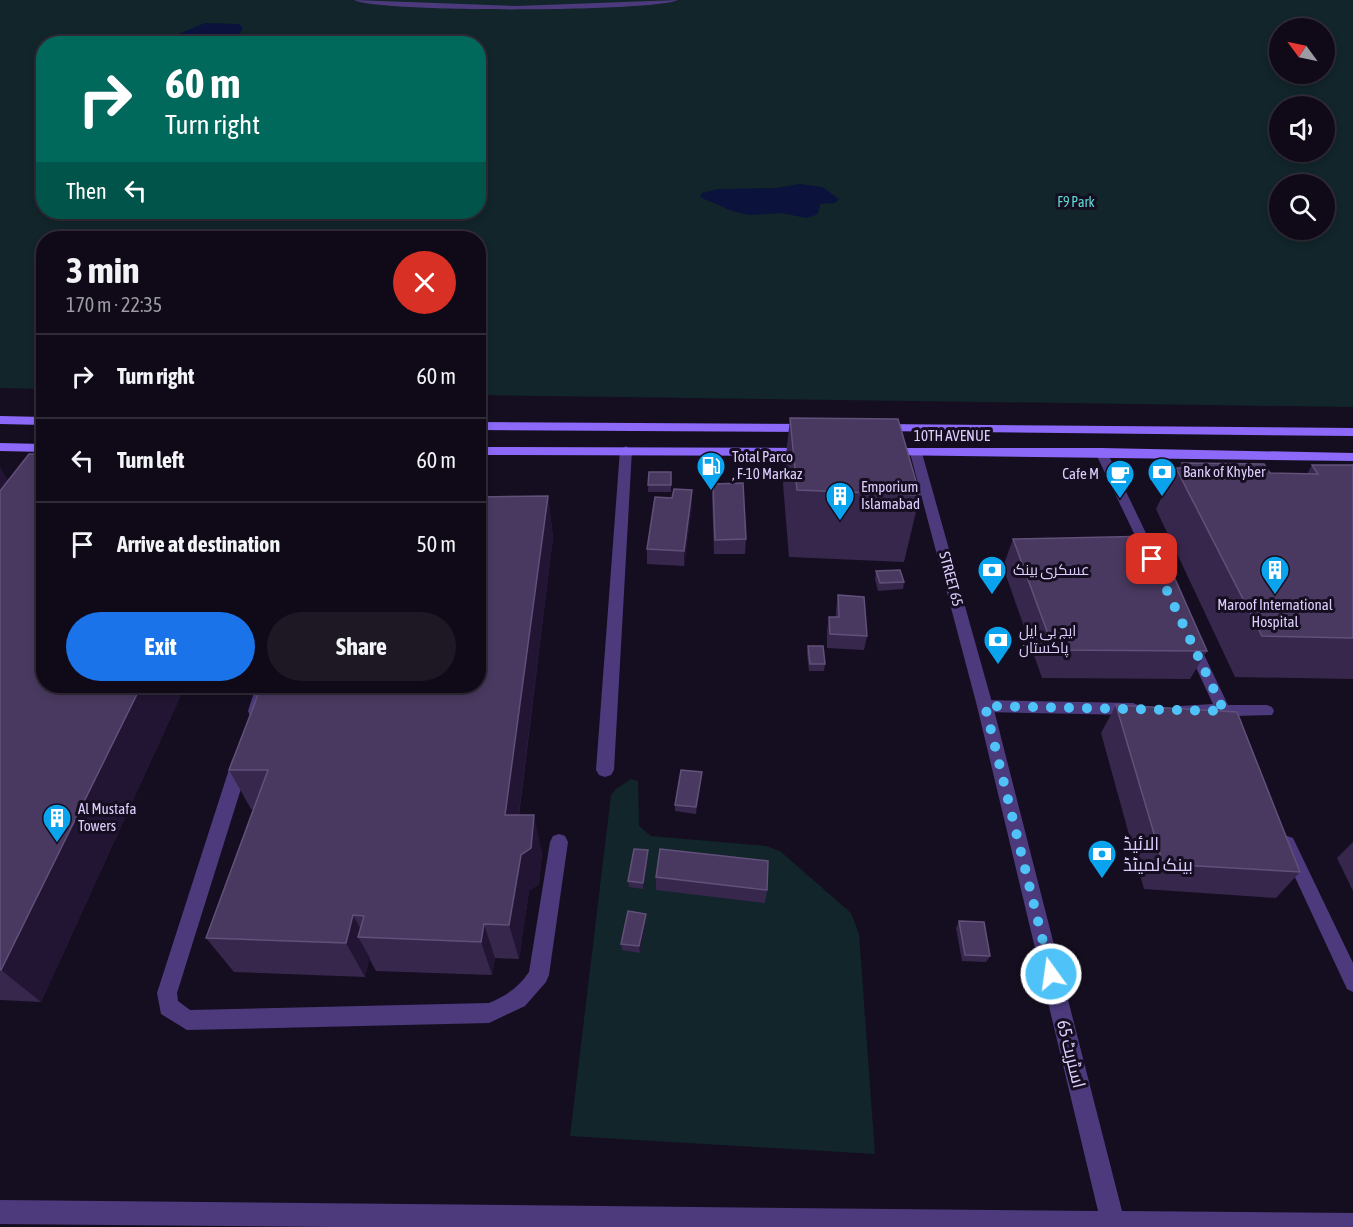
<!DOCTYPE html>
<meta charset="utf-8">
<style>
body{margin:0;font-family:"Asap Condensed",Cairo,sans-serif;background:#1e1825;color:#f1f3f6;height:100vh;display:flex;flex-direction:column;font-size:22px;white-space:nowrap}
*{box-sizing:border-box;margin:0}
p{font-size:20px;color:#9c9aa2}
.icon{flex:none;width:33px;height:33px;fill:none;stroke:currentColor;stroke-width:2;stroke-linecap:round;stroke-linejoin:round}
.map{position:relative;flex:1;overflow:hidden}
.side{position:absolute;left:36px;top:231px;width:450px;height:462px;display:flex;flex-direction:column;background:#100a18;border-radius:24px;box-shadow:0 3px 9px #0003,0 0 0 2px #302b37}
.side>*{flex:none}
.hud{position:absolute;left:36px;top:36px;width:450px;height:183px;border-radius:24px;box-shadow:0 3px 9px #0003,0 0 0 2px #302b37;background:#00695c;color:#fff;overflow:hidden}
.needle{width:39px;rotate:303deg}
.fabs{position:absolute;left:1269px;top:18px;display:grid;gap:12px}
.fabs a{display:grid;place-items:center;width:66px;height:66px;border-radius:50%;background:#100a18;box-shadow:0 3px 9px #0003,0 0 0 2px #302b37;font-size:30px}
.pin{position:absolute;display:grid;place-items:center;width:51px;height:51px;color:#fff;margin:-26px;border-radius:12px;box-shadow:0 3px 9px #0006}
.me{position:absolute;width:66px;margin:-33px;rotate:346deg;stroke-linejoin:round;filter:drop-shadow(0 0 4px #0008)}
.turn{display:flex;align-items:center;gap:21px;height:126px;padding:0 30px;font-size:27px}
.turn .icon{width:78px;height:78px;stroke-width:2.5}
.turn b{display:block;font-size:42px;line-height:51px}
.then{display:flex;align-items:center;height:57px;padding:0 30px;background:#0003;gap:12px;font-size:22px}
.round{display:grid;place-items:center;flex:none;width:63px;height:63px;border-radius:32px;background:#1e1825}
.headline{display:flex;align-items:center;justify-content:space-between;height:102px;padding:0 30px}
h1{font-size:36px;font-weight:700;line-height:45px}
.cta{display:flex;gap:12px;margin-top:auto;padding:12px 30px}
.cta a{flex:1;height:69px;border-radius:36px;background:#1a73e8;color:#fff;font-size:24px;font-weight:700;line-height:69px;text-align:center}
.cta a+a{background:#1e1825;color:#f1f3f6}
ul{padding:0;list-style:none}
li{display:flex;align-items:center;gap:18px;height:84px;padding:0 30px;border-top:2px solid #302b37}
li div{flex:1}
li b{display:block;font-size:22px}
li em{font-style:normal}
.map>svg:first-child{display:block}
.green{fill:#11252a;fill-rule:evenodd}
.water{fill:#0b123b}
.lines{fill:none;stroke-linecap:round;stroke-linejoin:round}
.service{fill:#4c3a7d;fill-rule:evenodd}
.pedestrian{fill:#4c3a7d;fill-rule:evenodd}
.minor{fill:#4c3a7d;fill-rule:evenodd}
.secondary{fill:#8d69f9;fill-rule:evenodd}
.wall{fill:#38274d}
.shaded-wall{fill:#221533}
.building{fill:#493960;stroke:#615079;stroke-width:1.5}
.route{stroke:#4fc3f7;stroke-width:10;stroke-dasharray:0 18}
.labels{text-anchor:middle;stroke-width:6;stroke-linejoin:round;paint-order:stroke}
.far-park-label{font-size:14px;fill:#5edad6;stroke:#150e20}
.street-label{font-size:15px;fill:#decefd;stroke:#150e20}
.poi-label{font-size:15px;fill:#decefd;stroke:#150e20;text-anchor:start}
.near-poi-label{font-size:18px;fill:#decefd;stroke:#150e20;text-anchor:start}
.near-street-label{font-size:18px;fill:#decefd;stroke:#150e20}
</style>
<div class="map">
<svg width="1353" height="1227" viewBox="0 0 1353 1227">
<rect width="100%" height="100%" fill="#150e20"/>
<path class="green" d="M0 0H1353V407L479 395 478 238H44L43 389 0 388ZM1280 28H1324V74H1280ZM44 44H478V212H44ZM1280 106H1324V152H1280ZM1280 184H1324V230H1280Z
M631 779 638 781 639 826 651 836 766 846 780 851 851 913 859 934 875 1154 570 1136 611 795 616 789Z"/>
<path class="water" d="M205 23 239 24 243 28 233 43H157Z
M800 184 822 187 839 199 835 203 820 204 818 214 807 218 781 213 749 215 732 211 700 197 702 193 718 189 777 188Z"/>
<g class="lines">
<path class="service" d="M1101 448 1107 452 1155 552 1153 555 1149 556 1143 552 1095 452Z
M1193 641 1198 642 1228 705H1267L1272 707 1274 711 1272 715 1234 716 1238 726 1236 730 1231 732 1226 730 1219 716 1180 714 1178 710 1180 706 1213 704 1186 646 1188 642Z
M985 700 1133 703 1138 705 1140 709 1138 713 1133 715 985 712 980 710 978 706 980 702Z
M1287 836 1293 838 1353 963V992L1347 989 1279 843 1281 838Z"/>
<path class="pedestrian" d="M354 0 516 6 678 0C653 12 379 13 354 0Z"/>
<path class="minor" d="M626 446 632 450 614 770 611 775 605 777 599 775 596 770 620 450Z
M916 449 922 453 993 706 1122 1211 1353 1213V1227H331L0 1224V1200L1098 1211 977 706 910 453Z
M256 686H272L262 716 256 718 250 716 248 711Z
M241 753 247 755 250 760 177 993 178 1001 190 1010 489 1003C506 996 519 987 529 972L550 842 553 836 559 834 565 836 568 842 549 975 546 982 525 1006 489 1023 187 1030 161 1014 157 993 232 760 235 755Z"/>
<path class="secondary" d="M0 416 44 417V425L0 424Z
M478 422 808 424 814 428 808 432 478 430Z
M880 424 1353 428V436L876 431 874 428Z
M0 443 44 444V452L0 451Z
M478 447 805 448 811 452 805 456 478 455Z
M889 448H1101L1353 453V461L885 455 883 452 885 449Z"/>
</g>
<path class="wall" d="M790 418 920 495 904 562 789 557 783 484Z
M1182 463 1270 473 1307 474 1312 465H1353V679L1235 677 1156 509 1176 468H1179Z
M0 467 44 686H185L41 1002 0 1000Z
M649 472H671V492H648Z
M713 484 746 539 745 554H714L712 498Z
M548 496 553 537 519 815 542 852 539 884 529 891 519 959 495 958 492 975 376 971 369 958 365 977 234 972 206 938 254 809H251L229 770 293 692 478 686Z
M692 505 684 566 647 564V549Z
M1013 539 1207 651 1190 679 1042 678 1003 567Z
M876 571 904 582 903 589 878 591 875 579Z
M838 595 867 636 864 650 827 648V631L829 617H836V610Z
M808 646 825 664 824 671H809L807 653Z
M1116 705 1300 872 1276 898 1144 889 1101 733Z
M701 779 696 814 675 811V805Z
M1353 842V891L1337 858Z
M648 850V857L643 889 629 887 628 881Z
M656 877 767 890 765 903 656 890Z
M646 920 640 953 622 950 621 944Z
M959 921 990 956 986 962 962 961 956 928Z"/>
<path class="shaded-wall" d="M0 467 13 488 0 503Z
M692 490V505L684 566V551Z
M548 496 553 537 514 852 505 815Z
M141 686H185L41 1002 1 970Z
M702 772 696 814V807Z
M534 815 542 852 539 884 529 891 519 959 509 925 521 855Z
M648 850V857L643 889V883Z
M646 914V920L640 953 639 946Z
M353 915 365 937H358L370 958 365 977 346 943Z
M484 924 495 958 492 975 481 942Z"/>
<path class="building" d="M790 418 898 419 920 495 797 490Z
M29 454H44V686H141L1 970 0 969V491Z
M1182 463 1264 464 1270 473 1318 474 1312 465H1353V638L1262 636 1176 468H1184Z
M649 472H671V485H648Z
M743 483 746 539 715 540 713 484Z
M674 489 692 490 684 551 647 549 655 497 672 498Z
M548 496 505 815H534L531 848 521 855 509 925 484 924 481 942 358 937 364 916 353 915 346 943 206 938 268 770H229L259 692H293L295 686H478V497Z
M1156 536 1207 651 1054 650 1013 539Z
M900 570 904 582 880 583 876 571Z
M838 595 864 597 867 636 830 634 829 617H839Z
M808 646H823L825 664H810Z
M1116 705 1237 712 1300 872 1163 864Z
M681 770 702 772 696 807 675 805Z
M634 849 648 850 643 883 628 881Z
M660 849 768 861 767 890 656 877Z
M628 911 646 914 639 946 621 944Z
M959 921 984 922 990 956 965 955Z"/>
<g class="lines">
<path class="route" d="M1051 974 985 706 1224 711 1152 559"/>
</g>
<defs>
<g id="fuel-pin" transform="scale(1.5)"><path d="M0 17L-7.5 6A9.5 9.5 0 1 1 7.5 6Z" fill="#0aa4ee" stroke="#150e20"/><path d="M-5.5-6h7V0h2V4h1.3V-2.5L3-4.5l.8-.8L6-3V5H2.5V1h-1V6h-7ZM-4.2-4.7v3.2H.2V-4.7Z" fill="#fff"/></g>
<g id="bank-pin" transform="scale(1.5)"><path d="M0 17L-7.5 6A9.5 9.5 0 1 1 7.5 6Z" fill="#0aa4ee" stroke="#150e20"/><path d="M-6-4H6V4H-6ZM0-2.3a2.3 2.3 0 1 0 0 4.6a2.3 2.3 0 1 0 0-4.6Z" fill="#fff"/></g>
<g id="cafe-pin" transform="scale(1.5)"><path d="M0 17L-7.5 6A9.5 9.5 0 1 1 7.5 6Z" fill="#0aa4ee" stroke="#150e20"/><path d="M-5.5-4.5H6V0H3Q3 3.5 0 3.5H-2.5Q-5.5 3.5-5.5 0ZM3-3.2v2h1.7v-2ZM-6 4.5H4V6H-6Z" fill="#fff"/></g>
<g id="building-pin" transform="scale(1.5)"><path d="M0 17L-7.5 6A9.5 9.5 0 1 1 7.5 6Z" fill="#0aa4ee" stroke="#150e20"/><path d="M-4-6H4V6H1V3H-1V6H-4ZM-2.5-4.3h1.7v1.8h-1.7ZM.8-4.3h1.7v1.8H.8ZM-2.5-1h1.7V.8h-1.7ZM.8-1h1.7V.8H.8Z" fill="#fff"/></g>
</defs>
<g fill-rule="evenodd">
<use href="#fuel-pin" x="711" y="466"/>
<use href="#bank-pin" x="1162" y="472"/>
<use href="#cafe-pin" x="1120" y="474"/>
<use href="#building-pin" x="840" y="496"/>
<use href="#bank-pin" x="992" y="570"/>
<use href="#building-pin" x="1275" y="570"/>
<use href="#bank-pin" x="998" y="640"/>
<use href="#building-pin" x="57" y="818"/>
<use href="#bank-pin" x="1102" y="854"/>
</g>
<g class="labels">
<g class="far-park-label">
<text x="1076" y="207">F9 Park</text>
</g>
<g class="street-label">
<text x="952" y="441">10TH AVENUE</text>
<text transform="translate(951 579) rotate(75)" y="5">STREET 65</text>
</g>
<g class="poi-label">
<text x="732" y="462">Total Parco<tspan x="732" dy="17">, F-10 Markaz</tspan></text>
<text x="1183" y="477">Bank of Khyber</text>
<text x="1099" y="479" text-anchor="end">Cafe M</text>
<text x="861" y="492">Emporium<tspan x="861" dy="17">Islamabad</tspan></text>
<text x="1013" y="575">عسکری بینک</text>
<text x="1275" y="610" text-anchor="middle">Maroof International<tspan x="1275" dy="17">Hospital</tspan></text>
<text x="1019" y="636">ایچ بی ایل<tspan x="1019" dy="17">پاکستان</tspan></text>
<text x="78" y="814">Al Mustafa<tspan x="78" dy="17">Towers</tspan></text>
</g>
<g class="near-poi-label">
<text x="1123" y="850">الائیڈ<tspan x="1123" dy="21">بینک لمیٹڈ</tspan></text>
</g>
<g class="near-street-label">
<text transform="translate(1071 1054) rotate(76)" y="6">اسٹریٹ 65</text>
</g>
</g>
</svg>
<div class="fabs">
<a><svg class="needle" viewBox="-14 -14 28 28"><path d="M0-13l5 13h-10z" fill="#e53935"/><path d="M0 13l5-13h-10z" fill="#9c9aa2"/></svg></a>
<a><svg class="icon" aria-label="sound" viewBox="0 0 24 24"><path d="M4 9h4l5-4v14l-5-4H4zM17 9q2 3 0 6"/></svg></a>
<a><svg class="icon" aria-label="search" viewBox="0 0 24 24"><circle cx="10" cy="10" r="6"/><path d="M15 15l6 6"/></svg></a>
</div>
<div class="pin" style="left:1152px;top:559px;background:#d93025"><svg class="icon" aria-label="arrive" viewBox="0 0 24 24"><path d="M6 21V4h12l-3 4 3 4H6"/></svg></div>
<svg class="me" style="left:1051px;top:974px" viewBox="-20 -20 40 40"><circle r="17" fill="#4fc3f7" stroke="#fff" stroke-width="3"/><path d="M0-11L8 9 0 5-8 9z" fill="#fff"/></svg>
<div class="hud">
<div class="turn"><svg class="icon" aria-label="right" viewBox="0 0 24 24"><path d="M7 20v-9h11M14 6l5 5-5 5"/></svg><div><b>60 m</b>Turn right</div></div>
<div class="then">Then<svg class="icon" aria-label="left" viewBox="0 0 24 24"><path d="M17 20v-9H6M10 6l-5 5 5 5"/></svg></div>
</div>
<section class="side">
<div class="headline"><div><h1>3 min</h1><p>170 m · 22:35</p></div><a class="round" style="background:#d93025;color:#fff"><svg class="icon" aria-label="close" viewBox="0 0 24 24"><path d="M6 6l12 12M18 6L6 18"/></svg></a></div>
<ul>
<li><svg class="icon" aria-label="right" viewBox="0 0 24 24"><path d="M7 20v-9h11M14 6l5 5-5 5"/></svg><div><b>Turn right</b></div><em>60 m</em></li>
<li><svg class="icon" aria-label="left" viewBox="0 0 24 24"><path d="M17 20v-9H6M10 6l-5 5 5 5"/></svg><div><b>Turn left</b></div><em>60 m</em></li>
<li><svg class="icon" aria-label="arrive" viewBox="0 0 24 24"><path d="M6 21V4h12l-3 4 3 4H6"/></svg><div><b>Arrive at destination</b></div><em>50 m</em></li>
</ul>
<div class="cta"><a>Exit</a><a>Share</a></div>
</section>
</div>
